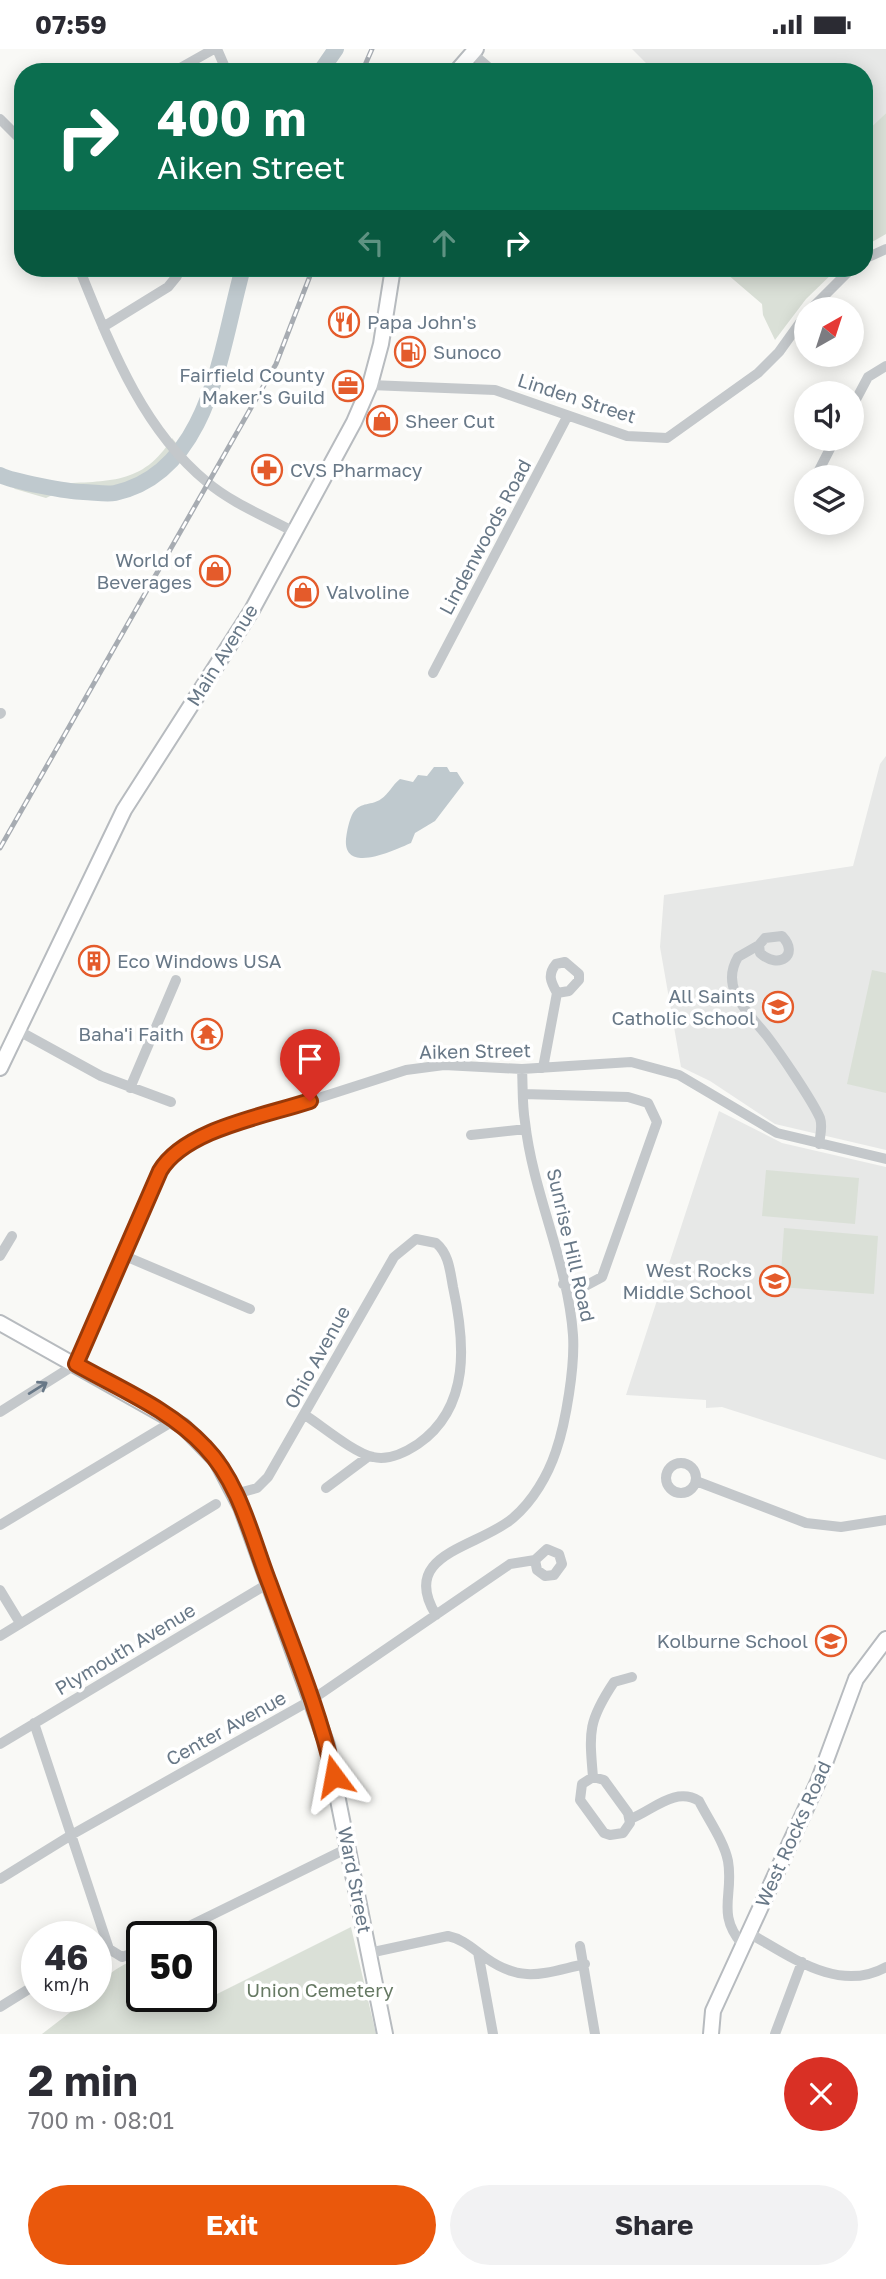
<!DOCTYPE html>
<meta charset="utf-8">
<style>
body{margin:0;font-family:"Golos Text",sans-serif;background:#f2f2f3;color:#2b2b33;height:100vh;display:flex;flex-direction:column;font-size:26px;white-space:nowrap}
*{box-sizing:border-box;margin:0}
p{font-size:23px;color:#7c7c81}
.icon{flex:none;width:38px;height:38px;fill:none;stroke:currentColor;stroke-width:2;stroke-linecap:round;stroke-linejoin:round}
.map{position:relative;height:1985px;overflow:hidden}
.side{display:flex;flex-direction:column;background:#fff;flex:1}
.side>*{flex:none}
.top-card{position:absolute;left:14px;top:14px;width:859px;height:214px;border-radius:28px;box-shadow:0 4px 18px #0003;background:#0b6e4f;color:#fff;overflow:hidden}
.needle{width:46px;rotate:39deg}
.controls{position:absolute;left:794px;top:248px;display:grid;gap:14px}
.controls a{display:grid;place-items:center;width:70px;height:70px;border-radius:50%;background:#fff;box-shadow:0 4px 18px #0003;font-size:35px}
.speed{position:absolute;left:21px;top:1872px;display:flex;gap:14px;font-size:35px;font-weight:700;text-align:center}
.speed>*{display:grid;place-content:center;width:91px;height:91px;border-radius:50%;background:#fff;box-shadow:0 4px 18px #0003;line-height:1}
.speed small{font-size:18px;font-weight:400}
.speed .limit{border:4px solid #111;border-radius:10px;background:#fff;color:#111}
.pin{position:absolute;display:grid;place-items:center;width:60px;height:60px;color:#fff;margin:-72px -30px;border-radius:50% 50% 50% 0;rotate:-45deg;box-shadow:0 0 7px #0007}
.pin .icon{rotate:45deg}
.me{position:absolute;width:77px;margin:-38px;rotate:347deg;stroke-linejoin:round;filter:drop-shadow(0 0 5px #0008)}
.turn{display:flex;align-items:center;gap:24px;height:147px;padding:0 28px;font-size:32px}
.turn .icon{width:91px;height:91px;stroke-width:2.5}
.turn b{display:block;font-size:49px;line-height:60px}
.lanes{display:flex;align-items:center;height:66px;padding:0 28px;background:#0003;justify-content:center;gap:35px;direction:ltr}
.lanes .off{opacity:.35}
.round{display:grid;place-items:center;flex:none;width:74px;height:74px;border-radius:37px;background:#f2f2f3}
.headline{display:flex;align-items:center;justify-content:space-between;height:119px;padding:0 28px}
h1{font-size:42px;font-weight:700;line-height:52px}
.cta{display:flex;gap:14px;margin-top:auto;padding:14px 28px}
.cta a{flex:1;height:80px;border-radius:42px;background:#ea580c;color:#fff;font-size:28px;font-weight:700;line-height:80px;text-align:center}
.cta a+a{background:#f2f2f3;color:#2b2b33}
.status{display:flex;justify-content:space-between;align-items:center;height:49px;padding:0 35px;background:#fff;direction:ltr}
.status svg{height:19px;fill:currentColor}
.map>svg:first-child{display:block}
.built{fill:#e7e8e7}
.green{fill:#dae0d7}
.water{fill:#bfc9ce}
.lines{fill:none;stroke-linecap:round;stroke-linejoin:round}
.river{stroke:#bfc9ce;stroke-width:16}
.major-casing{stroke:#b7bbbf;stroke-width:18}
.minor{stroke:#c4c8cb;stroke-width:10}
.major{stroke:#fff;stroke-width:14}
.rail-casing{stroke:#a7acb2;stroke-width:5}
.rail{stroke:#fff;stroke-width:2.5;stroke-dasharray:8;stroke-linecap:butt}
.oneway{stroke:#687887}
.route-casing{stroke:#983908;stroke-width:18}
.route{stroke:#ea580c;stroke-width:12}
.labels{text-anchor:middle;stroke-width:7;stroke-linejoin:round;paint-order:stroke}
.poi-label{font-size:19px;fill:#687887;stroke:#fff;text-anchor:start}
.street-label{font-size:19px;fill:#687887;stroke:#fff}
.park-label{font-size:19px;fill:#667963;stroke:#fff}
</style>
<div class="status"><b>07:59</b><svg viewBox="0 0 49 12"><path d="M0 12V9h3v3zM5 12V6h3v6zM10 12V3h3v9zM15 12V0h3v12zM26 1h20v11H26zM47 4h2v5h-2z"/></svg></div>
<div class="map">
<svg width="886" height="1985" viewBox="0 0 886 1985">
<rect width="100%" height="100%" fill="#f9f9f6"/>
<path class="built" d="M632 0H886V64L865 84 864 23H655Z
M886 707V1101L775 1075 710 1032 681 1018 660 898 664 846 853 817 880 715Z
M719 1062 782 1094 886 1118V1411L722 1358 706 1359V1351L626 1346Z"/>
<path class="green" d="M886 64V185L865 197V84Z
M720 219H838L806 250 775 291 763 266 762 255Z
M172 389 177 395C164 417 137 438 111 442 89 445 66 438 46 449L15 440 0 430V421C12 429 29 441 44 440 49 440 53 435 59 435 107 431 143 437 172 389Z
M872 921 886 924V1044L847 1035Z
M766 1121 859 1129 855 1175 762 1167Z
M784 1179 878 1187 874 1245 780 1238Z
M351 1878 376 1985H42L90 1948H96C96 1929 125 1912 142 1910V1948H176L187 1960Z"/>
<path class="water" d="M434 718H447L450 723H457L464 734 435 772 415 784 411 794C395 801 343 826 346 790 347 782 349 771 353 764 361 752 372 757 381 750 389 745 392 736 400 730L413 733 418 726 427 727Z"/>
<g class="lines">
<path class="river" d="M320 23 336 0
M0 426C11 432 69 443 83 443 93 443 106 446 115 444 211 423 221 296 243 219"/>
<g class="major-casing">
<path id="major" d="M456 23 476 0
M0 1019 124 761 252 561 354 373 370 336 381 295 393 219
M0 1274 183 1377 217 1412 241 1458 327 1696 385 1985
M711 1985 713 1962 818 1733 856 1630 886 1590"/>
</g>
<path class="minor" d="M217 0 227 23
M472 4 494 23
M173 23 214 0
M0 70 23 93
M864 210 886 200
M79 219C110 295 141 379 207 433 233 455 267 468 296 484
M810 261 852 219
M103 278 168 238 177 227 175 219
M370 336 495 341 627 387 667 389 758 324 779 303 807 264
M852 358 868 328 886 317
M815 429 835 390
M433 624 567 368
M0 665 1 664
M759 896 760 904C779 921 800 906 782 887L765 889 759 896 738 908C719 940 749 964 767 987 780 1004 812 1051 820 1069 823 1078 820 1087 819 1095
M19 982 101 1027 171 1053
M543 1019 557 944 569 942 579 931V925L565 913 556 915C547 926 551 933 557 944
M130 1039 176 931
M523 1045 628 1048 648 1054 657 1073 602 1228 587 1236 563 1235
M471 1086 526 1080
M0 1207 12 1187
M125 1207 250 1260
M0 1363 76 1315 160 1122 181 1097 210 1084 406 1021 444 1016 522 1020 631 1013 679 1026 777 1084 886 1110
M666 1429a15 15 0 1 1 30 0a15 15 0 1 1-30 0Z
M696 1432 806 1474 841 1478 886 1471
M326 1439 369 1407
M235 1445 257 1439 268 1428 394 1208 416 1190 436 1194C449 1205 450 1222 453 1238 465 1293 471 1358 418 1395 406 1403 389 1412 373 1408 354 1404 322 1377 305 1366
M0 1476 175 1371
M0 1541 20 1574
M436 1566C398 1504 478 1499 513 1469 533 1452 548 1426 556 1402 566 1373 575 1317 573 1286 568 1214 533 1145 525 1073 522 1056 523 1038 522 1020
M0 1587 216 1455
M34 1674 109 1900 122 1908 142 1901
M0 1695 269 1534
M593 1728 604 1731 628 1764 630 1774 623 1784 610 1786 604 1784 580 1751 582 1735Z
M593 1728C589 1682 588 1672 614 1633L632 1628
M630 1770C652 1762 675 1737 699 1752 708 1770 724 1792 728 1812 734 1846 716 1864 742 1895
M0 1830 73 1785 313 1650 510 1515 535 1511 547 1500 559 1505 562 1515 554 1526 545 1527 537 1521 535 1511
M747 1883C789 1906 838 1945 886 1918
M167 1888 348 1799
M580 1897 595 1985
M478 1903 493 1985
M369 1904 448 1887C463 1890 473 1900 486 1909 523 1935 543 1924 585 1915
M0 1958 37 1935
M775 1985 802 1913"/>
<use href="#major" class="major"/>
<g class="rail-casing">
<path id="rail" d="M362 23 372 0
M0 799 276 315 313 219"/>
</g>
<use href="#rail" class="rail"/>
</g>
<defs><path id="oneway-shaft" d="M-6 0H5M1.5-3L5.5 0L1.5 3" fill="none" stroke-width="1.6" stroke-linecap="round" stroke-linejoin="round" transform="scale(1.75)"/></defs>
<use class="oneway" href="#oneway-shaft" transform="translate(38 1339) rotate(-32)"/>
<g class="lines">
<g class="route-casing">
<path id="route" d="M310 1052C265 1067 185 1080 160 1122L76 1315C120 1340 171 1361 205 1398 240 1434 252 1490 270 1536 293 1599 319 1661 334 1727"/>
</g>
<use href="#route" class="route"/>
</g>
<defs>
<g id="restaurant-ring" transform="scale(1.575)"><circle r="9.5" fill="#fff" stroke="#e45b2b" stroke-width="1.5"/><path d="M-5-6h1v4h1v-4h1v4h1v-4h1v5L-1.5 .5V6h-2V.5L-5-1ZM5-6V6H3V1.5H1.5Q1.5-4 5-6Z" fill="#e45b2b"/></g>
<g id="fuel-ring" transform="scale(1.575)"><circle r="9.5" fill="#fff" stroke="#e45b2b" stroke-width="1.5"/><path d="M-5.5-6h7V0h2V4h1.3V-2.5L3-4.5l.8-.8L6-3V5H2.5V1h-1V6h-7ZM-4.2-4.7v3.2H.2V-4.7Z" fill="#e45b2b"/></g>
<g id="office-ring" transform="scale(1.575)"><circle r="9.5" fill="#fff" stroke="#e45b2b" stroke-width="1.5"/><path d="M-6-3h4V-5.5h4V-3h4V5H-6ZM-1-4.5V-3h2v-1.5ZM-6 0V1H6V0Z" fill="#e45b2b"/></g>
<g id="shop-ring" transform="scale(1.575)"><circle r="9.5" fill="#fff" stroke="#e45b2b" stroke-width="1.5"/><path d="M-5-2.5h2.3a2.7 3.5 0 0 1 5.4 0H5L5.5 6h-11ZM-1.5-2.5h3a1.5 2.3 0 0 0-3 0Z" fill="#e45b2b"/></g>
<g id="pharmacy-ring" transform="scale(1.575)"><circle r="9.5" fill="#fff" stroke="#e45b2b" stroke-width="1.5"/><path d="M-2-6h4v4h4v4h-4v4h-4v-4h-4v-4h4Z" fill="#e45b2b"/></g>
<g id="building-ring" transform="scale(1.575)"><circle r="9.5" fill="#fff" stroke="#e45b2b" stroke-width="1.5"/><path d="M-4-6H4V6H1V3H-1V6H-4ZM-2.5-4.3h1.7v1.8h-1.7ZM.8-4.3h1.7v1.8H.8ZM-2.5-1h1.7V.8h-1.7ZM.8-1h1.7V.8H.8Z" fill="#e45b2b"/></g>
<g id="school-ring" transform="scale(1.575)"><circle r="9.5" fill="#fff" stroke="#e45b2b" stroke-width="1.5"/><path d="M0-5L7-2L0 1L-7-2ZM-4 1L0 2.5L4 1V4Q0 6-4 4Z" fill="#e45b2b"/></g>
<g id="temple-ring" transform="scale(1.575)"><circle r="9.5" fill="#fff" stroke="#e45b2b" stroke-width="1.5"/><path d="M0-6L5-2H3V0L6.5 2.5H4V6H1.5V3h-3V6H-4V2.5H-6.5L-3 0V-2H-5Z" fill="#e45b2b"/></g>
</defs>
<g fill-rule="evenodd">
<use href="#restaurant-ring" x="344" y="273"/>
<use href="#fuel-ring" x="410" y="303"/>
<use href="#office-ring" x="348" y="337"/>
<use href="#shop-ring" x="382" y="372"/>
<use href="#pharmacy-ring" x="267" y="421"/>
<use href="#shop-ring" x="215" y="522"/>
<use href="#shop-ring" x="303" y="543"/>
<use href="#building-ring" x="94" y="912"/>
<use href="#school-ring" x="778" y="958"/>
<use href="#temple-ring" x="207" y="985"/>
<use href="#school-ring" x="775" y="1232"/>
<use href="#school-ring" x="831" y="1592"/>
</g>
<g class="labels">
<g class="poi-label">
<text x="367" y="280">Papa John's</text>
<text x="433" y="310">Sunoco</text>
<text x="325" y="333" text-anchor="end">Fairfield County<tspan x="325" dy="22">Maker's Guild</tspan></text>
<text x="405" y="379">Sheer Cut</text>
<text x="290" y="428">CVS Pharmacy</text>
<text x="192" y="518" text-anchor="end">World of<tspan x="192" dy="22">Beverages</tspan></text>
<text x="326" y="550">Valvoline</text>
<text x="117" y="919">Eco Windows USA</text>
<text x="755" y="954" text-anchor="end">All Saints<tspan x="755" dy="22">Catholic School</tspan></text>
<text x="184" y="992" text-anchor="end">Baha'i Faith</text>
<text x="752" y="1228" text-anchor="end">West Rocks<tspan x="752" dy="22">Middle School</tspan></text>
<text x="808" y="1599" text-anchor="end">Kolburne School</text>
</g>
<g class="street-label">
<text transform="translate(577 349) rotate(18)" y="7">Linden Street</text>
<text transform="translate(485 488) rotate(-62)" y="7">Lindenwoods Road</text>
<text transform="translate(222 606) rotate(-58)" y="7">Main Avenue</text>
<text transform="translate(475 1002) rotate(-1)" y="7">Aiken Street</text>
<text transform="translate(571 1196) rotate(77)" y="7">Sunrise Hill Road</text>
<text transform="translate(317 1308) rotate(-61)" y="7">Ohio Avenue</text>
<text transform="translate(125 1600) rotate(-31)" y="7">Plymouth Avenue</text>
<text transform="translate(226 1679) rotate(-29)" y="7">Center Avenue</text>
<text transform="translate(793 1785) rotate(-66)" y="7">West Rocks Road</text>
<text transform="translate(355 1831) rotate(79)" y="7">Ward Street</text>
</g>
<g class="park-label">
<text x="320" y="1948">Union Cemetery</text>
</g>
</g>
</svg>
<div class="controls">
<a><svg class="needle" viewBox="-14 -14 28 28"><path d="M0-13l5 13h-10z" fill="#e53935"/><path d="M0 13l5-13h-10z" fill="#7c7c81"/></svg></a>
<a><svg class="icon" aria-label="sound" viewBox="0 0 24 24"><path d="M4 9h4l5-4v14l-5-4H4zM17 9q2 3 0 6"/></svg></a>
<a><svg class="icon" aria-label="layers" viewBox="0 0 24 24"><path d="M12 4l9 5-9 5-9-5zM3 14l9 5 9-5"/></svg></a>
</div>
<div class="speed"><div>46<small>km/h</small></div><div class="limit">50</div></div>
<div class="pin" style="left:310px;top:1052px;background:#d93025"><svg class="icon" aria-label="arrive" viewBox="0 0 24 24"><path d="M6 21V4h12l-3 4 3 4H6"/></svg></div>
<svg class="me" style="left:334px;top:1727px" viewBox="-20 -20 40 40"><path d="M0-17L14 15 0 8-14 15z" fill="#ea580c" stroke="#fff" stroke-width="4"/></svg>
<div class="top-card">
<div class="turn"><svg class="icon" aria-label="right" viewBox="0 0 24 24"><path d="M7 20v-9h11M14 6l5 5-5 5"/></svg><div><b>400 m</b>Aiken Street</div></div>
<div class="lanes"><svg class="icon off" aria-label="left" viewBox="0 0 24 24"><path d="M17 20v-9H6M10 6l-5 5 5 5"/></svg><svg class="icon off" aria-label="ahead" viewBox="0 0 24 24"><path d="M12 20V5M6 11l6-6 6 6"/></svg><svg class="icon" aria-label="right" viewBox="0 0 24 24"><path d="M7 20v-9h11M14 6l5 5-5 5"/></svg></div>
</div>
</div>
<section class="side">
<div class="headline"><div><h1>2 min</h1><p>700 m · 08:01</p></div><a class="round" style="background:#d93025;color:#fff"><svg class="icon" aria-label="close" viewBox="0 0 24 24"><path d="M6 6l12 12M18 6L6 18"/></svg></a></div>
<div class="cta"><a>Exit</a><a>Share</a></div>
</section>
